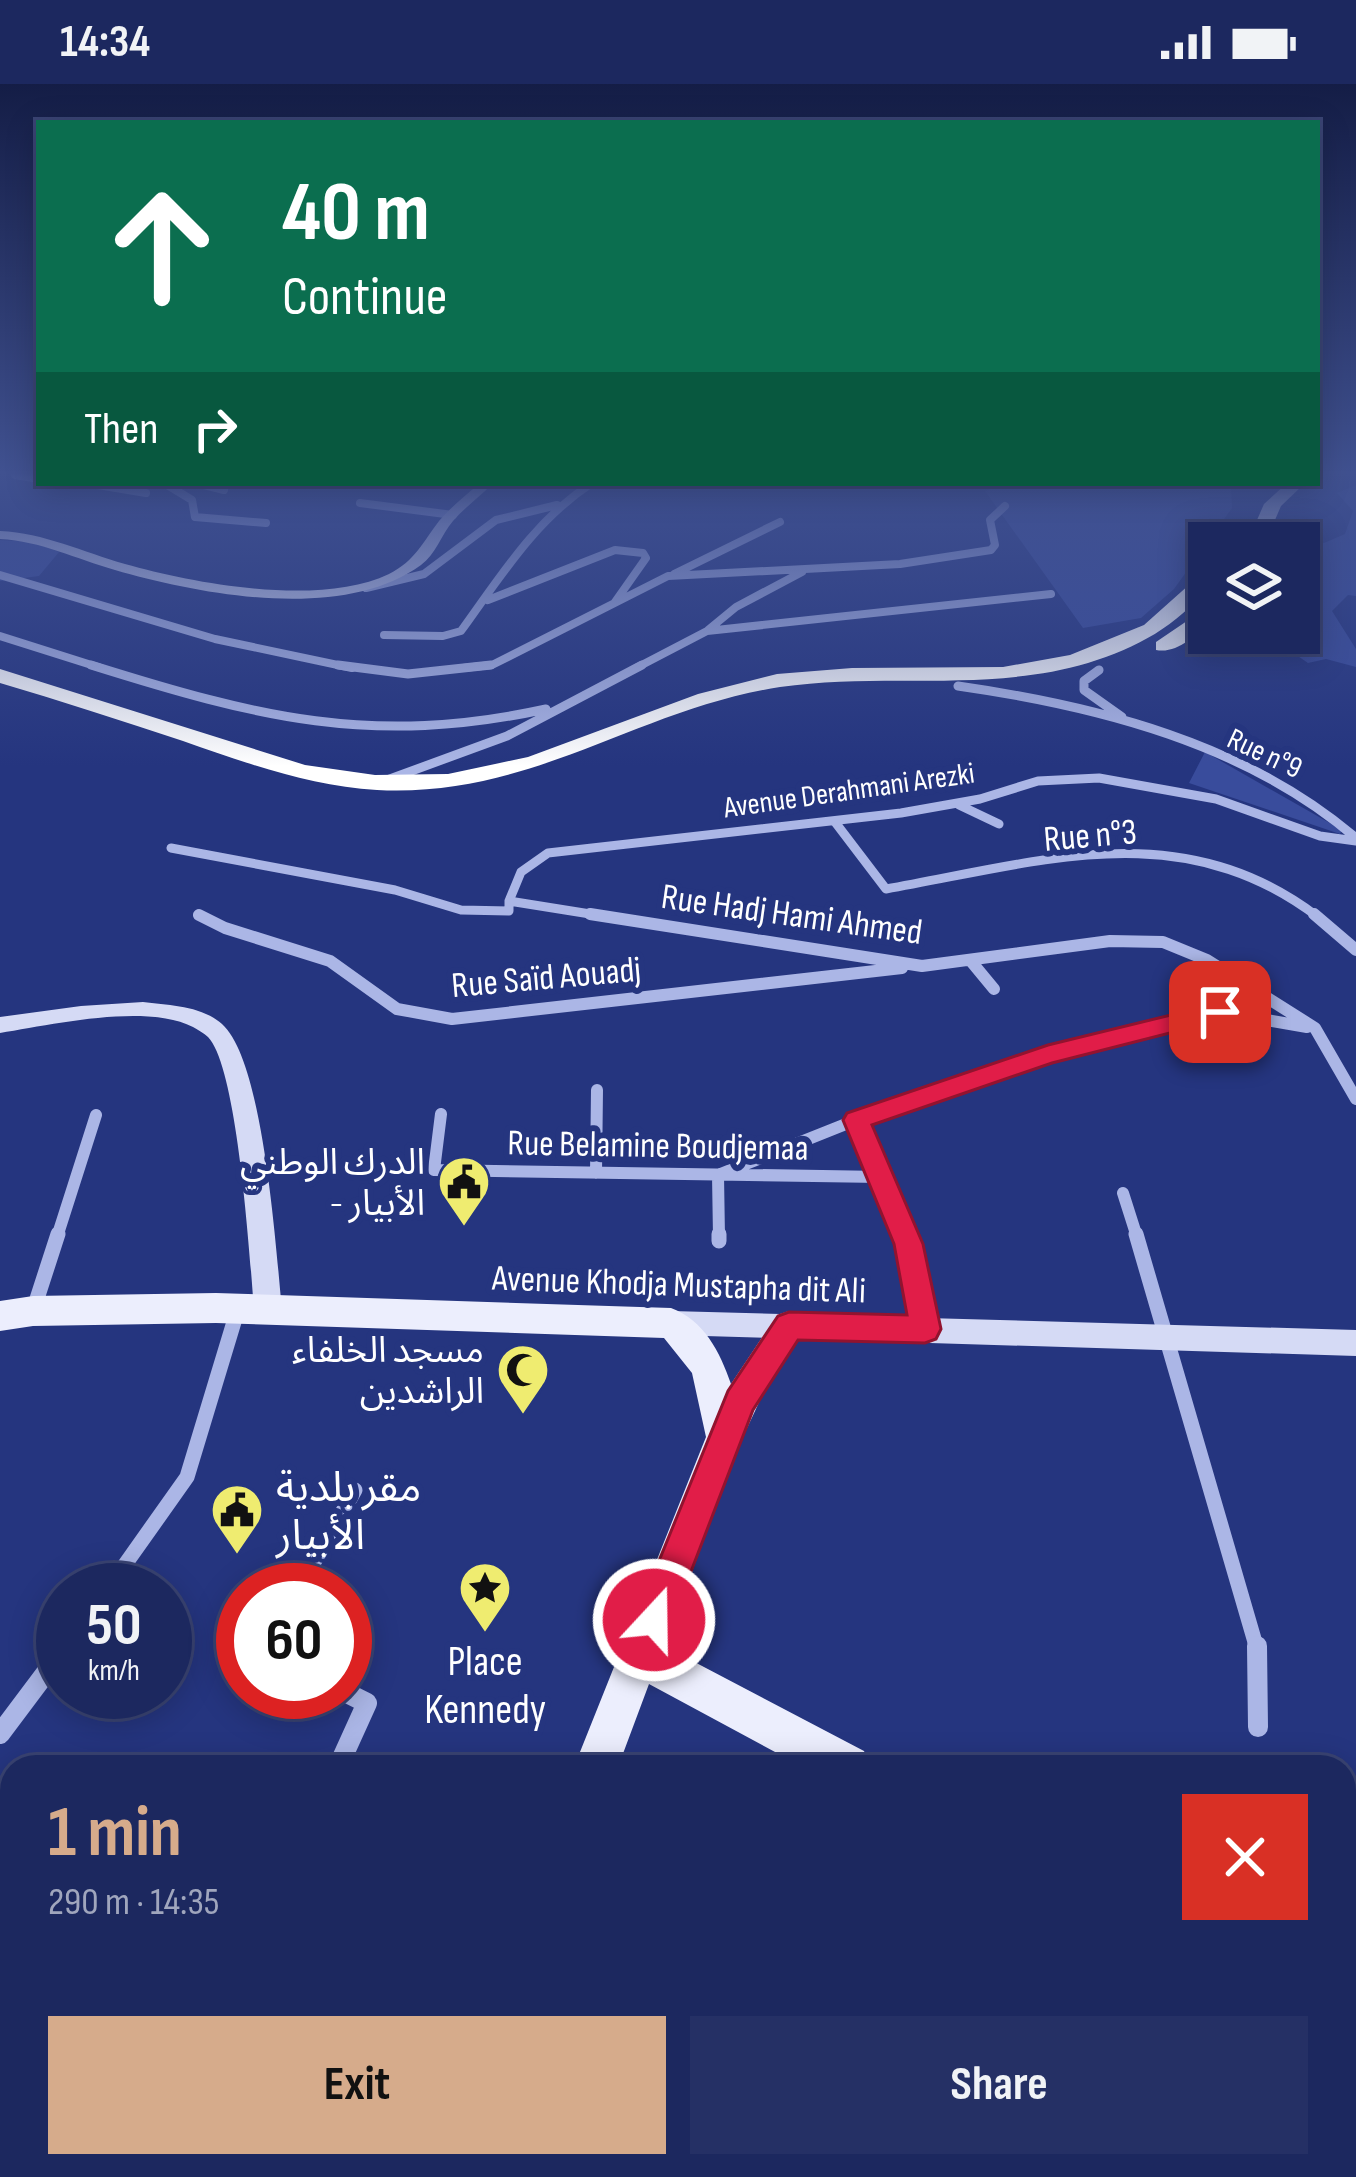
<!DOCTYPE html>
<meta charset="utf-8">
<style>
body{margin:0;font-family:"Sofia Sans Condensed","Noto Sans Arabic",sans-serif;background:#253065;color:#f1f3f6;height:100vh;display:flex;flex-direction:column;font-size:45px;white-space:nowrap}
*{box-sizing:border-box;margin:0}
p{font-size:39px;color:#a0a6bd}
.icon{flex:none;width:66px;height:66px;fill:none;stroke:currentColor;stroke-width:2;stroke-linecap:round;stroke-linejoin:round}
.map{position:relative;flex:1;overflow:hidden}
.panel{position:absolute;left:0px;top:1671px;width:1356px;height:423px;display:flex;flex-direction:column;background:#1c285f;border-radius:36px 36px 0 0;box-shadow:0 6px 30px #0003,0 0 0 3px #3a4474}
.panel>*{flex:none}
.top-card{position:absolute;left:36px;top:36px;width:1284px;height:366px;border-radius:0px;box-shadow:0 6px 30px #0003,0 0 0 3px #3a4474;background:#0b6e4f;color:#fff;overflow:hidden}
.fabs{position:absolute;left:1188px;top:438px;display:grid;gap:24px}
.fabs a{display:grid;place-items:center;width:132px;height:132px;border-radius:0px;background:#1c285f;box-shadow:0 6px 30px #0003,0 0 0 3px #3a4474;font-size:60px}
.speed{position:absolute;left:36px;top:1479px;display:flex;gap:24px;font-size:60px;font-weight:700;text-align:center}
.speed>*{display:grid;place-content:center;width:156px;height:156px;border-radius:50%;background:#1c285f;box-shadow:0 6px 30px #0003,0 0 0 3px #3a4474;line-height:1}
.speed small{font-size:30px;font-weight:400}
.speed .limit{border:18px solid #d22;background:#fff;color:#111}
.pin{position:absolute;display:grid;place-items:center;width:102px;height:102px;color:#fff;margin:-51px;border-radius:24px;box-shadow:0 6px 18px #0006}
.me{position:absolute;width:132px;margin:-66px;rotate:21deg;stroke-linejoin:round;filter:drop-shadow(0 0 9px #0008)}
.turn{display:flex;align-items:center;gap:42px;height:252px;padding:0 48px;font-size:54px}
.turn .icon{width:156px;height:156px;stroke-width:2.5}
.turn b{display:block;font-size:84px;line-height:102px}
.then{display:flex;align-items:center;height:114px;padding:0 48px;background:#0003;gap:24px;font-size:45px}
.round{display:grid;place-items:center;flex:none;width:126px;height:126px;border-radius:0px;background:#253065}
.overview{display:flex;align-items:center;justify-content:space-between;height:204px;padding:0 48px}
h1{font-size:72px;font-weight:700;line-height:90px;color:#d6ab8b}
.primary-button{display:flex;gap:24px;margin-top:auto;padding:24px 48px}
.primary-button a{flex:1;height:138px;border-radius:0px;background:#d6ab8b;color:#111;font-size:48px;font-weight:700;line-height:138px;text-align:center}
.primary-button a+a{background:#253065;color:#f1f3f6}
.status{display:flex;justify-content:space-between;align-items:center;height:84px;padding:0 60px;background:#1c285f;direction:ltr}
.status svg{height:33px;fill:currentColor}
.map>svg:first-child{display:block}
.green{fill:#394c9c}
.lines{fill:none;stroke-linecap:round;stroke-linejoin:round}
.street-far4{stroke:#abb6e6;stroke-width:8}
.street-far3{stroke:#abb6e6;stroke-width:9}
.street-far2{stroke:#abb6e6;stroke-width:12}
.street-far1{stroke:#abb6e6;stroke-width:15}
.street{stroke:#abb6e6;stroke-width:20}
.secondary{fill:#d5daf5;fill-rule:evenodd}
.primary{fill:#eceefd;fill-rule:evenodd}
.highway{fill:#fff;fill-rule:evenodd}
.route{fill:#e11d48;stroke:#92132f;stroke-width:3}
.labels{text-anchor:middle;stroke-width:12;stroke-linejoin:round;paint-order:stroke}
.far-street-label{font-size:30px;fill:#fff;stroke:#25357f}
.street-label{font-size:36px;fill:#fff;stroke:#25357f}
.poi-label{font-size:36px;fill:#fff;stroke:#25357f;text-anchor:end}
.near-poi-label{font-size:42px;fill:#fff;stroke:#25357f;text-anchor:start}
</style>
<div class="status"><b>14:34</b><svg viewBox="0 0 49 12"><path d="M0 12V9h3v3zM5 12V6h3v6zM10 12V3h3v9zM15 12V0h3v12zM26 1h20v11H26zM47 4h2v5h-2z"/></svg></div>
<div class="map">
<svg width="1356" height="2093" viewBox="0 0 1356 2093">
<rect width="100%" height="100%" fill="#25357f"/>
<path class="green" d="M1008 399H1213L1231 403 1232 424 1174 505 1141 534 1083 544 985 407Z
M1356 401V512L1348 511 1332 527 1356 565V583L1326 575 1308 579 1273 555 1272 549H1299L1304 539 1299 515V461L1324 459 1345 450 1353 427 1337 409Z
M0 456 32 458 59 468 39 492 0 497Z
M1205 668 1342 746 1340 750 1189 699Z"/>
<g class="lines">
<path class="street-far4" d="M19 389 15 391 39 395
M86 399 146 409
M164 399 192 416 195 433 266 439
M196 399 224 406
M360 419 453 431
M674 490 780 438
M0 491 215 555 352 584
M366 504 424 490 496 436 557 421
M488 516 615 466 643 469 646 474 615 518
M708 546 736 523 802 488
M384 551 443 552 461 547C501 492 535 436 592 399
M0 552 101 584
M463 584 492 581 668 492 900 480 991 466 995 461 990 436 1005 422
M636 584 707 547 1051 510"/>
<path class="street-far3" d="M91 581C257 633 372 663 546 625
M338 581 408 590 491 581
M1099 586 1084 597V606L1122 633
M958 602C1098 622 1247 660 1356 754
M387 696 507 652 642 581
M959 721 999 740
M835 738 886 805C1040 778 1181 729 1318 833
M171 764 395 806 461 826 509 827V817L609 833
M509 817 521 788 548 769 901 729 980 715 1038 697 1099 694 1216 715 1320 752 1356 757"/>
<path class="street-far2" d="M590 830 922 882 1110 857 1163 858 1207 876 1315 944 1356 1015
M1314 830 1356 866
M199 831 225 844 330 877 397 925 452 935 902 884
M970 876 994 905
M441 1030 434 1086 882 1093
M856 1036 905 1153
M596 1089 597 1006
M1123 1109 1137 1153
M57 1153 96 1031
M719 1153 718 1091 856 1036 1048 971 1182 935 1220 928 1307 943"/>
<path class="street-far1" d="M719 1150V1157
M904 1150 925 1245
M1136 1150 1257 1565
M34 1224 58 1150
M107 1506 187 1393 237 1228
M298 1506 355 1406"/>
<path class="street" d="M1257 1562 1258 1643
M0 1650 63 1566
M338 1683 367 1619 345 1608
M1017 2082 1038 2093
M723 2093 728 2082"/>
<path class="secondary" d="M480 399H493C481 412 465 423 453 437 441 451 436 470 421 481 343 538 202 511 115 486 76 475 41 457 0 455V447C44 449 83 468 125 480 196 500 320 523 389 490 415 477 423 458 439 437 451 423 466 411 480 399Z
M143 918C169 921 202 922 222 940 264 977 276 1167 282 1226L278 1234 268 1238 258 1234 254 1226C250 1176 238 984 208 953 204 949 198 946 193 943 145 919 52 941 0 949V933L81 922Z
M671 1227 1356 1246V1272L671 1251 661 1248 657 1239 661 1230Z
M622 2082H664L668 2093H626Z"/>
<path class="primary" d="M216 1209 671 1224C704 1236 720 1268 731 1300L777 1231 789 1227 801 1231 806 1242 762 1312 741 1357 664 1562 864 1667 870 1683H803L649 1600 618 1683H574L706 1353 692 1289 664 1254 216 1239 33 1242 0 1247V1217L33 1212Z
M1344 1921 1356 1926V1978L1344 1973Z
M12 2077V2082H73L68 2093H5Z"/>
<path class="highway" d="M1287 399H1305L1281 422 1265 459H1247L1264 420Z
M1209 483V502C1177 542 1137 564 1088 579 987 609 883 588 780 603 636 625 533 714 377 706 309 702 246 679 183 657 122 637 61 617 0 599V585L305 681 375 691 448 690 528 673 698 610 777 590 852 584 1003 583 1070 571 1144 541Z
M1209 522V539C1194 552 1177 570 1156 566V558Z"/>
</g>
<linearGradient id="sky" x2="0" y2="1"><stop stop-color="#141d46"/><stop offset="0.57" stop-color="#405190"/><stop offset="1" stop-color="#405190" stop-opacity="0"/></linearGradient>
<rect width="1356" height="682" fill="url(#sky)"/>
<path class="route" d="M1220 919 1233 928 1229 934 1052 979 872 1041 923 1160 941 1245 936 1255 925 1259 798 1256 753 1326 667 1550 654 1555 641 1550 635 1536 728 1307 778 1232 789 1228 907 1231 894 1160 843 1036 847 1029 1048 961Z"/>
<defs>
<g id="civic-pin" transform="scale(2.7)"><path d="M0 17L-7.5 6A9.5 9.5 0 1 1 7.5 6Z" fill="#efec70" stroke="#25357f"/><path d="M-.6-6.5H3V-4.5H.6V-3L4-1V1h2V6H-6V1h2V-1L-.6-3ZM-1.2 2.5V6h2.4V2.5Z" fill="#111"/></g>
<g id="mosque-pin" transform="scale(2.7)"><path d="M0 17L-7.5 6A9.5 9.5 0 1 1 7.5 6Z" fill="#efec70" stroke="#25357f"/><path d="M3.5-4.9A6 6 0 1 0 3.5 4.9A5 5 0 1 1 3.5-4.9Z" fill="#111"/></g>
<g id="sight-pin" transform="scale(2.7)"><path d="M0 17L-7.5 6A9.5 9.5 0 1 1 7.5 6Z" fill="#efec70" stroke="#25357f"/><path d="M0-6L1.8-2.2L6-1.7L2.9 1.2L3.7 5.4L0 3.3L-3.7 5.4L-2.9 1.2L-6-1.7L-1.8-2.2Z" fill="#111"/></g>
</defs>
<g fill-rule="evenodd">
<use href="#civic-pin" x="464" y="1098"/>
<use href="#mosque-pin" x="523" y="1286"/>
<use href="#civic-pin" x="237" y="1426"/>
<use href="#sight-pin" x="485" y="1504"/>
</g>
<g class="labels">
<g class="far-street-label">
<text transform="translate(1265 669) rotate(25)" y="10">Rue n°9</text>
<text transform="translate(849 706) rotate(-8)" y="10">Avenue Derahmani Arezki</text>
</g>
<g class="street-label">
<text transform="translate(1090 750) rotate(-5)" y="13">Rue n°3</text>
<text transform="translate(792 829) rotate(8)" y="13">Rue Hadj Hami Ahmed</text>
<text transform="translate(546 892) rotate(-5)" y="13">Rue Saïd Aouadj</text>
<text transform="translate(658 1060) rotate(1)" y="13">Rue Belamine Boudjemaa</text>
<text transform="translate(679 1199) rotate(2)" y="13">Avenue Khodja Mustapha dit Ali</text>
</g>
<g class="poi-label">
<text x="425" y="1090">الدرك الوطني<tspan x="425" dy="41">- الأبيار</tspan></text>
<text x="484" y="1278">مسجد الخلفاء<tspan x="484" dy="41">الراشدين</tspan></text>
</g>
<g class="near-poi-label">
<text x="276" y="1417">مقر بلدية<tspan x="276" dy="48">الأبيار</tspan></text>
<text x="485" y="1591" text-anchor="middle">Place<tspan x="485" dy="48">Kennedy</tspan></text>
</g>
</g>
</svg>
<div class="fabs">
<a><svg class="icon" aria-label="layers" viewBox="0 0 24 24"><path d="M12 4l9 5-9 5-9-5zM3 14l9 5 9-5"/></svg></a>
</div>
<div class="speed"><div>50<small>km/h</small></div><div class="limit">60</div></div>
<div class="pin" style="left:1220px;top:928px;background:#d93025"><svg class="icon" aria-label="arrive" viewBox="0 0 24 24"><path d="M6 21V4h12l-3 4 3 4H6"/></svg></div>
<svg class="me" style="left:654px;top:1536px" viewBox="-20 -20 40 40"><circle r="17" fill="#e11d48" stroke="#fff" stroke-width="3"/><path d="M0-11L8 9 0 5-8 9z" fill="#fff"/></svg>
<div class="top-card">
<div class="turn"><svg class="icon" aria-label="ahead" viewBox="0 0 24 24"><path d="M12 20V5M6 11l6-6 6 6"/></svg><div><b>40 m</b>Continue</div></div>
<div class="then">Then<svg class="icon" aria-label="right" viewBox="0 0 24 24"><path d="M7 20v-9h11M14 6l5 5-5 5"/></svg></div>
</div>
<section class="panel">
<div class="overview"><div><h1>1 min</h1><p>290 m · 14:35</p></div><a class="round" style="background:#d93025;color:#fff"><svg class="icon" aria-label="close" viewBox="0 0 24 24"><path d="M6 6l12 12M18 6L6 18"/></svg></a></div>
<div class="primary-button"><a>Exit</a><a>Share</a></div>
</section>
</div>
